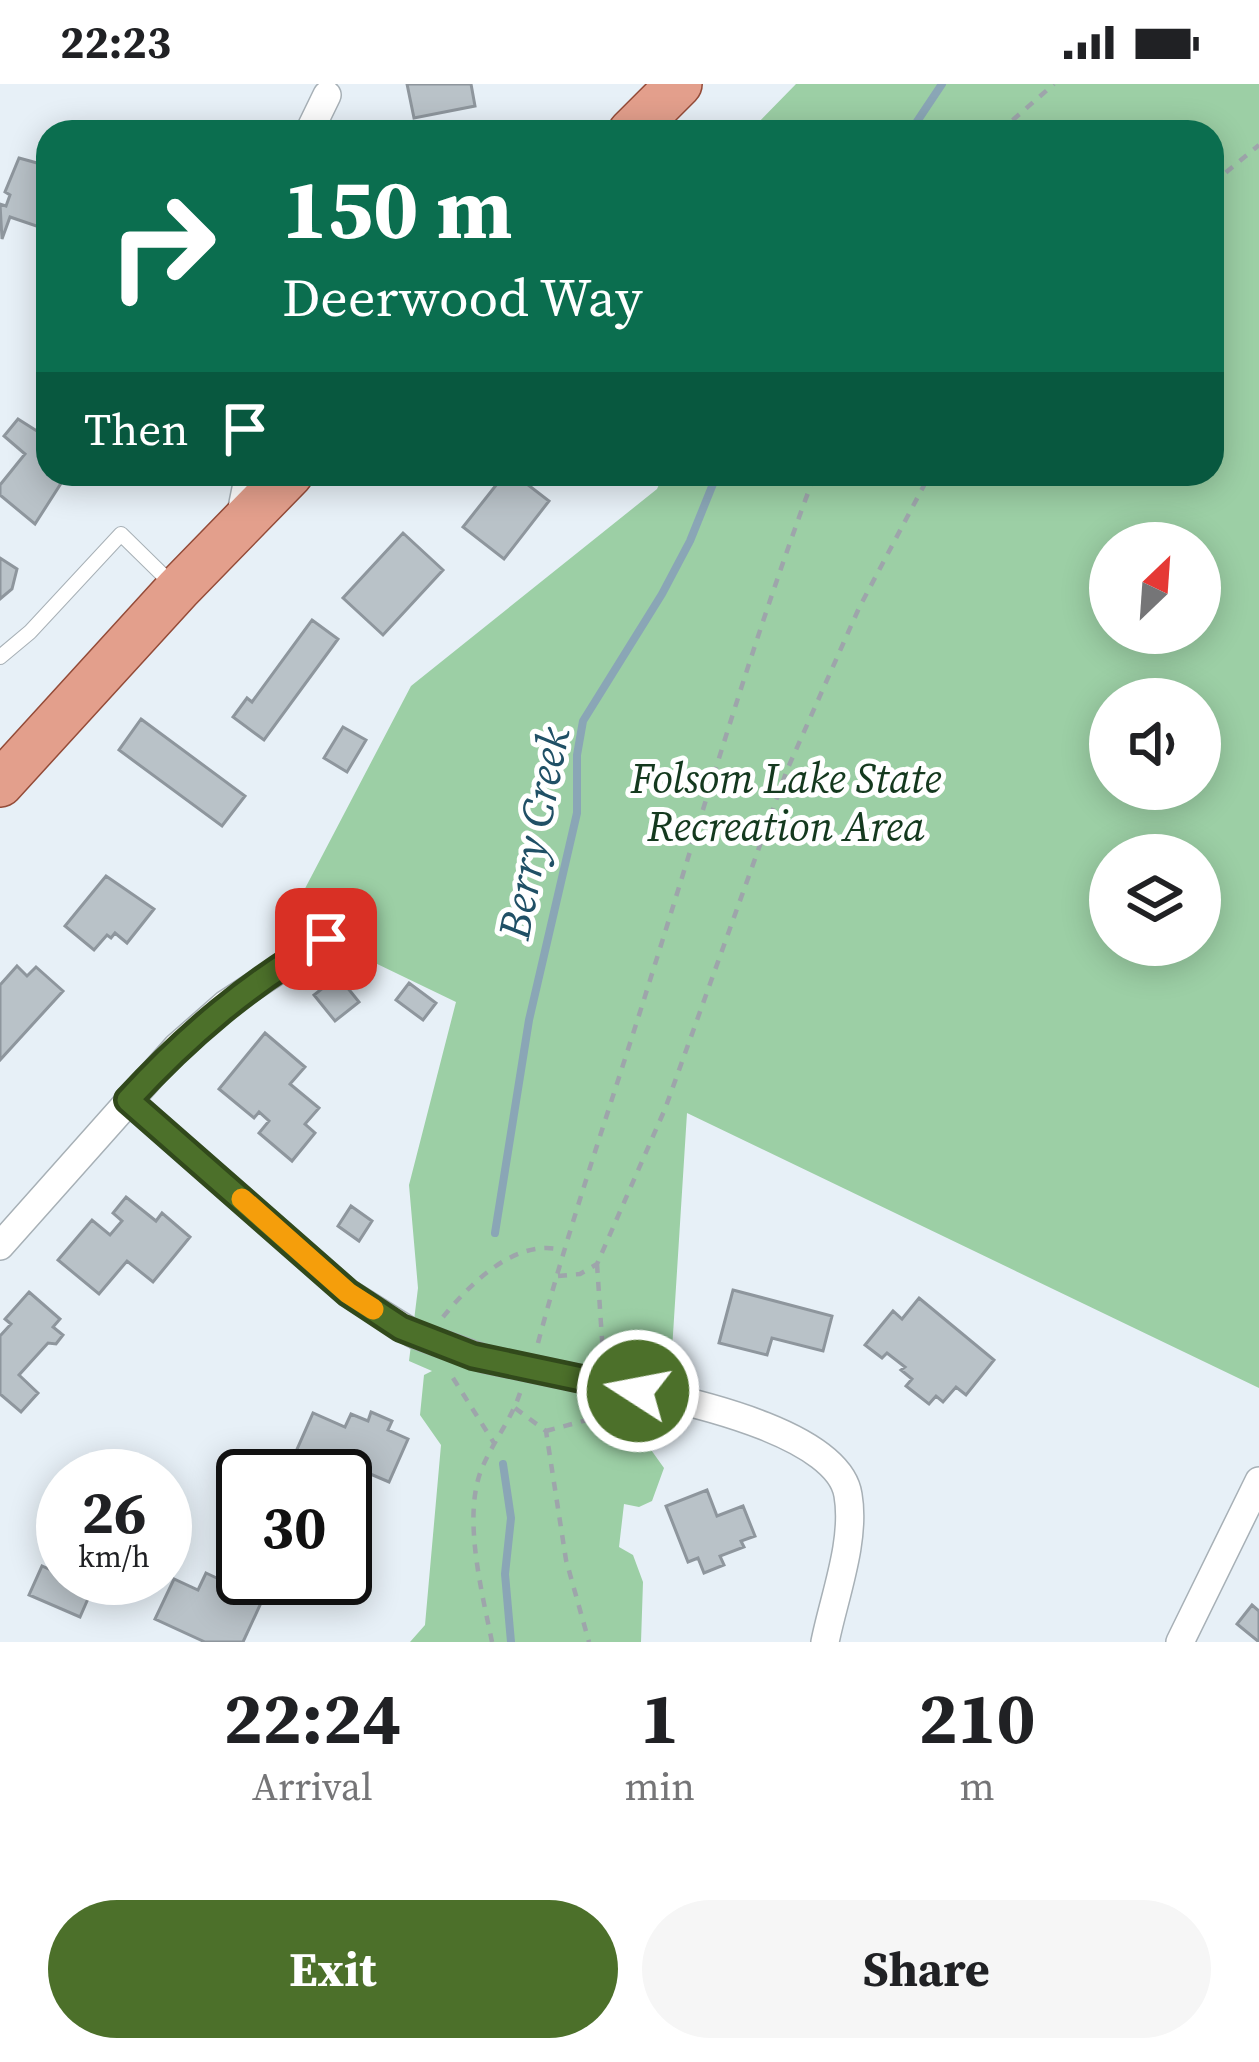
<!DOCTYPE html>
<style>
body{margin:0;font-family:"Source Serif 4",serif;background:#f6f6f6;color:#202124;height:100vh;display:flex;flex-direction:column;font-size:45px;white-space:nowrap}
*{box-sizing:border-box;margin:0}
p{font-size:39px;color:#757577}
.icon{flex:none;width:66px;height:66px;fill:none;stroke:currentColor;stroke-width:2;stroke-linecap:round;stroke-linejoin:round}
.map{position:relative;height:1558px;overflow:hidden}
.panel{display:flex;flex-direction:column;background:#fff;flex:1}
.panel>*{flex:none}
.guide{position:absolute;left:36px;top:36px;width:1188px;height:366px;border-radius:36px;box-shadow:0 6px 30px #0003;background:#0b6e4f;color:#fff;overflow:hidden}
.needle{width:78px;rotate:25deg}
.controls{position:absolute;left:1089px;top:438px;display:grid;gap:24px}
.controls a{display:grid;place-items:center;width:132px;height:132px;border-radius:50%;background:#fff;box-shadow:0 6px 30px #0003;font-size:60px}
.speed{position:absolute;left:36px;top:1365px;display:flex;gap:24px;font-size:60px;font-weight:700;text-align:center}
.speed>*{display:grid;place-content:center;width:156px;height:156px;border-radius:50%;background:#fff;box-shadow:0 6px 30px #0003;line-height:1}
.speed small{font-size:30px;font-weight:400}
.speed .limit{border:6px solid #111;border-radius:18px;background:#fff;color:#111}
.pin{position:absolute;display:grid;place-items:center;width:102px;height:102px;color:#fff;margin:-51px;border-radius:24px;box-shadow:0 6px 18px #0006}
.me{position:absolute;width:132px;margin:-66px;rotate:281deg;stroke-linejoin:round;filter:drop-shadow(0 0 9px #0008)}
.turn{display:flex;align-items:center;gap:42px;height:252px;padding:0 48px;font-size:54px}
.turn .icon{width:156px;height:156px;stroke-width:2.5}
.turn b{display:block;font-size:84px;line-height:102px}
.then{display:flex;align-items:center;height:114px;padding:0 48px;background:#0003;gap:24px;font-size:45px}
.eta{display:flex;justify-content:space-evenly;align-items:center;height:204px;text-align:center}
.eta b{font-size:72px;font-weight:700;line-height:84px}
.action{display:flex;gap:24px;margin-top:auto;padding:24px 48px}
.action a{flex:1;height:138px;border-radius:72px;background:#4c702a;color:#fff;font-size:48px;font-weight:700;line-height:138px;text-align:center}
.action a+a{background:#f6f6f6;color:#202124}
.status{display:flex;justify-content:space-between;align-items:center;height:84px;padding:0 60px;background:#fff;direction:ltr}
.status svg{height:33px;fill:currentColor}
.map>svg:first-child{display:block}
.green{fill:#9ccfa5;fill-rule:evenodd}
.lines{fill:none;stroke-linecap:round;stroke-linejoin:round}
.stream{stroke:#8aa6b6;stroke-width:8}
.building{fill:#b9c2c8;stroke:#8e969d;stroke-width:3}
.lane-casing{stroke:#a7b0b6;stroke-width:16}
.street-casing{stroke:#a7b0b6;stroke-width:30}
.primary-casing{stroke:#944b38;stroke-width:48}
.path{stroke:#9ea5ab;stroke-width:4.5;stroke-dasharray:9 9;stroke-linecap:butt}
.lane{stroke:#fff;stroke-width:14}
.street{stroke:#fff;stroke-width:27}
.primary{stroke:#e39f8c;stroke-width:45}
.street-bridge-casing{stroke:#a7b0b6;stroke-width:30;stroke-linecap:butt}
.street-bridge{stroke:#fff;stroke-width:27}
.route-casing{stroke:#31491b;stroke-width:30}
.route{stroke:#4c702a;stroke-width:21}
.slow{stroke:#f59e0b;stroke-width:21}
.labels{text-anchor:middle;stroke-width:10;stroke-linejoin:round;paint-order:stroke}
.park-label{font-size:42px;font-style:italic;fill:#14391e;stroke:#fff}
.water-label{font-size:45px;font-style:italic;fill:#205066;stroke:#fff}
</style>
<div class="status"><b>22:23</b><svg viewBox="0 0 49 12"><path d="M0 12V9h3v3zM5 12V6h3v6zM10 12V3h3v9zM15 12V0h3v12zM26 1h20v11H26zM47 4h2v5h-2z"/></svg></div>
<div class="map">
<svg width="1259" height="1558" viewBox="0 0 1259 1558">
<rect width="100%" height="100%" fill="#e7f0f7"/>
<path class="green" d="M796 0H1259V1304L687 1029 671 1282 639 1278 632 1356H644L664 1384 652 1417 639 1423 624 1420 619 1463 633 1471 643 1498 641 1558H410L425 1541 441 1361 420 1331 424 1291 432 1287 409 1277 418 1204 409 1101 456 918 288 837 411 602 657 405 664 390H1212V48H749ZM1110 459H1200V549H1110ZM1110 615H1200V705H1110ZM1110 771H1200V861H1110Z"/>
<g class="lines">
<path class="stream" d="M910 48 942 0
M495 1149 529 936 577 729V671L583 637 662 510 690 457 717 390
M503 1380 511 1434 505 1490 511 1558"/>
</g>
<path class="building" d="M407 0H471L475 22 414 34Z
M19 74 48 82V146L10 133 2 155 0 120 6 122 10 111 5 108Z
M18 335 48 354V390H67L35 440 0 411V401L25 370 4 352Z
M484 390H514L549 417 504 475 463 443 497 400Z
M403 449 443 486 383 551 343 514Z
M0 474 17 485 12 505 0 515Z
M312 536 338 555 264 656 233 633 247 614 252 618Z
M141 635 245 712 222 742 119 666Z
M343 643 366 656 347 688 324 674Z
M106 792 154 825 127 859 115 849 111 854 107 851 94 866 65 842Z
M17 882 27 892 36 883 63 907 0 976V901Z
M338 892 359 918 335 937 314 911Z
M409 899 436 919 423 936 396 916Z
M265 949 305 983 290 1000 319 1024 305 1040 315 1049 292 1077 259 1049 269 1037 259 1028 254 1034 219 1005Z
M126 1113 156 1137 162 1129 190 1153 153 1198 127 1177 99 1210 58 1176 92 1136 110 1151 122 1137 113 1129Z
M351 1122 372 1137 359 1157 338 1142Z
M733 1206 832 1232 823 1267 772 1254 767 1271 719 1259Z
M29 1208 60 1235 53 1243 63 1251 56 1260 48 1259 19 1291 38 1309 21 1328 0 1310V1252L11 1240 5 1235Z
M919 1214 994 1276 966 1311 956 1303 943 1318 936 1312 929 1320 906 1302 912 1295 901 1286 905 1283 887 1269 882 1274 865 1261 893 1227 902 1235Z
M371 1328 392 1337 388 1346 408 1355 389 1398 333 1374 325 1392 291 1379 313 1329 345 1343 351 1330 368 1337Z
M707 1406 717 1432 743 1422 755 1452 741 1457 744 1463 720 1472 724 1481 704 1489 698 1474 688 1478 666 1422Z
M236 1446 243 1448V1488L218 1465Z
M59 1468 63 1470V1494H97L80 1533 29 1511 42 1482 51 1486Z
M206 1489 236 1503 239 1496 266 1508 243 1558H205L155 1535 174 1495 198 1506Z
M1252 1521 1259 1527V1558L1237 1540Z"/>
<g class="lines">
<g class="lane-casing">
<path id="lane" d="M0 573 30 548 121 450 174 502"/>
</g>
<g class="street-casing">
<path id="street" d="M309 48 327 11
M239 439 249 390
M128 1016 348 1209 414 1250
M0 1162 177 963 226 920 326 855
M649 1309C700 1320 839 1352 848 1411 856 1457 834 1513 825 1558
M1180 1558 1259 1397"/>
</g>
<g class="primary-casing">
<path id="primary" d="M631 48 679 0
M0 700 178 505 290 390"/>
</g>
<path class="path" d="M999 48 1054 0
M1212 100 1259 61
M597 1180 603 1270
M558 1192 580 1190 597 1180 665 1025 787 686 859 524 930 390
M443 1233C470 1200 515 1154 562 1166
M538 1259C571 1135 613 1015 651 893 704 725 753 555 815 390
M453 1294 494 1359
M515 1324 546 1347 566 1476 589 1558
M546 1347 587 1336 597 1323
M492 1558C482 1508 462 1432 482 1384 493 1358 511 1336 520 1309"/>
<use href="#lane" class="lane"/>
<use href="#street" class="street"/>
<use href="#primary" class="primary"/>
<g class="street-bridge-casing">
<path id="street-bridge" d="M414 1250 485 1275 649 1309"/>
</g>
<use href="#street-bridge" class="street-bridge"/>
</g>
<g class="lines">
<g class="route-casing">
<path id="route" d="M326 855C249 899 188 951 128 1016L348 1209 401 1244 473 1272 638 1307"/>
</g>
<use href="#route" class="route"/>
<path class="slow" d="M242 1115 348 1209 373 1225"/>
</g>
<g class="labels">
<g class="park-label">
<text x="786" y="709">Folsom Lake State<tspan x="786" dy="48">Recreation Area</tspan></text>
</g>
<g class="water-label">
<text transform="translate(533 749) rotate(-79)" y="16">Berry Creek</text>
</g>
</g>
</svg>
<div class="controls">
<a><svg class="needle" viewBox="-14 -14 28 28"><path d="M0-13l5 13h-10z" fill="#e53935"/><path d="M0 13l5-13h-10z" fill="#757577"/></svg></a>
<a><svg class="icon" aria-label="sound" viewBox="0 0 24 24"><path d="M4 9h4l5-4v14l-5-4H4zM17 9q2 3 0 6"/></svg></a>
<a><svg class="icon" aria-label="layers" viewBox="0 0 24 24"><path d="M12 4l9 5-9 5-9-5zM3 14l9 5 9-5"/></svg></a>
</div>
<div class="speed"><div>26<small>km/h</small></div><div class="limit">30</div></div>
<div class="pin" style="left:326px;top:855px;background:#d93025"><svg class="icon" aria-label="arrive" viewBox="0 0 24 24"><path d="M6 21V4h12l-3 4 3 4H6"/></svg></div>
<svg class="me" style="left:638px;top:1307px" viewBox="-20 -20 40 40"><circle r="17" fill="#4c702a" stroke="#fff" stroke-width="3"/><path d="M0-11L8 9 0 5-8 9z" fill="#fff"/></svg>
<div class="guide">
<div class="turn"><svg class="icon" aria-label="right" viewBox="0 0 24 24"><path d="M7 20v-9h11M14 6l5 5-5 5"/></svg><div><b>150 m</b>Deerwood Way</div></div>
<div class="then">Then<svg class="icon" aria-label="arrive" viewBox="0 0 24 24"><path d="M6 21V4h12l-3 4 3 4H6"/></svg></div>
</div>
</div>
<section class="panel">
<div class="eta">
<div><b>22:24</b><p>Arrival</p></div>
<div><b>1</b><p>min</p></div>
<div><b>210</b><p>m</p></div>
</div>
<div class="action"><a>Exit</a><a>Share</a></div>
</section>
